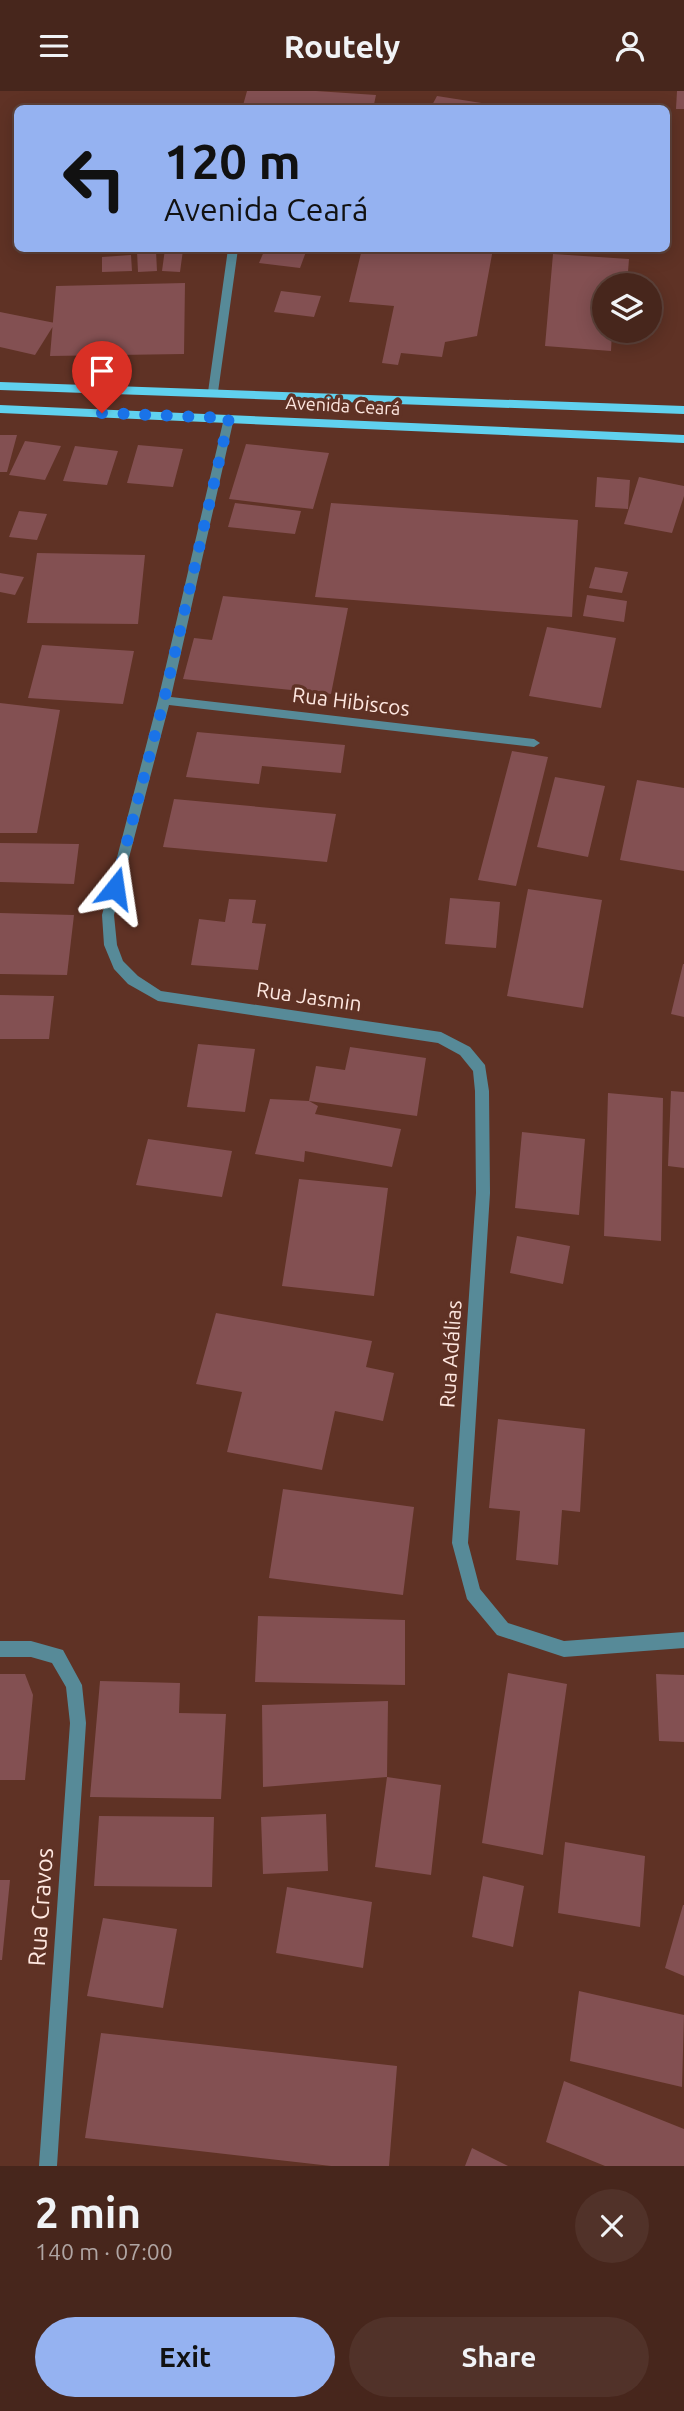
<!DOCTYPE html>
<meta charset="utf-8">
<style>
body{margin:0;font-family:Ubuntu,sans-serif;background:#513229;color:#f1f3f6;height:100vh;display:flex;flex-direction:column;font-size:26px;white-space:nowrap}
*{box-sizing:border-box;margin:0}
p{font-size:23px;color:#b0a5a3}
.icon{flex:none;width:38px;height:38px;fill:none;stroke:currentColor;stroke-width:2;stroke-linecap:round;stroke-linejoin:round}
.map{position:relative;height:2075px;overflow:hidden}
.drawer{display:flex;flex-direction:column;background:#47261c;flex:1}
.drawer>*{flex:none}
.top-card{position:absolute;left:14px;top:14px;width:656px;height:147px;border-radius:10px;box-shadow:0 4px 18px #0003,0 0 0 2px #5f433b;background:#95b2f1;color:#111;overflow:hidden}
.controls{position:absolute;left:592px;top:182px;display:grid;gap:14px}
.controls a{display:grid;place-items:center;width:70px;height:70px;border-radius:50%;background:#47261c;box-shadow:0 4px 18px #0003,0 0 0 2px #5f433b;font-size:35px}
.pin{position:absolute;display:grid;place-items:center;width:60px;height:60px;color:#fff;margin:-72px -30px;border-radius:50% 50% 50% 0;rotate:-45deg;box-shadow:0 0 7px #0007}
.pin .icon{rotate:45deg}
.me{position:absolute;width:77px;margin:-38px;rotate:15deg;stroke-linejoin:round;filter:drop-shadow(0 0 5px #0008)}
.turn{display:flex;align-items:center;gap:24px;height:147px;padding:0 35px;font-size:32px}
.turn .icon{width:91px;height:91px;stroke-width:2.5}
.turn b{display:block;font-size:49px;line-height:60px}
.round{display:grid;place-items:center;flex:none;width:74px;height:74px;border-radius:37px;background:#513229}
.overview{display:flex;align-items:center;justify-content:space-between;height:119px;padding:0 35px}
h1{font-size:42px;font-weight:700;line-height:52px}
.cta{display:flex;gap:14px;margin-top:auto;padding:14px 35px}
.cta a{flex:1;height:80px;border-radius:42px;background:#95b2f1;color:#111;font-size:28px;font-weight:700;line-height:80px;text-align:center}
.cta a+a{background:#513229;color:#f1f3f6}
header{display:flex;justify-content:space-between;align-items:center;height:91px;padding:0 35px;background:#47261c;font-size:32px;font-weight:700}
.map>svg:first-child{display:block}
.building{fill:#835052}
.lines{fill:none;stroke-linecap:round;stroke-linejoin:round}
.minor{fill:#578a98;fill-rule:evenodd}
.primary{fill:#60d1ee;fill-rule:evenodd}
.route{stroke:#1a73e8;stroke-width:12;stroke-dasharray:0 21.6}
.labels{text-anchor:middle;stroke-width:7;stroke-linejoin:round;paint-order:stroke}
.far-street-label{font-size:18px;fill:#fee7e0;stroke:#5f3225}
.street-label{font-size:21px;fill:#fee7e0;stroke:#5f3225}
.near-street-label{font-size:24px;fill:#fee7e0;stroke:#5f3225}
</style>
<header><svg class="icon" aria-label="menu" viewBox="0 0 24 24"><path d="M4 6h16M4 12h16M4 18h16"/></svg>Routely<svg class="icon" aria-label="person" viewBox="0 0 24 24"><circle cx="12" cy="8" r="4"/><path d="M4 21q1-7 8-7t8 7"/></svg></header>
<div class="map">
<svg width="684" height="2075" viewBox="0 0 684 2075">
<rect width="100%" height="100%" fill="#5f3225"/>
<path class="building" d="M247 0H316L376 4 373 18H242Z
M677 0H684V18H676Z
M437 5 507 16V18H430Z
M165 158 183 159 180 181 162 180Z
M265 158H307L300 177 259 172Z
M362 158H493L477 245 445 251 442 266 401 262 398 274 382 272 394 215 349 211Z
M137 160H156L157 180 138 181Z
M553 163 629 168 627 194H604V240H612L611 260 545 255Z
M131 164 132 180 102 181V166Z
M185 192 184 263 50 265 56 195Z
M281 200 321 205 314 226 274 221Z
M0 221 55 232 35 264 0 256Z
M0 344H17L7 381H0Z
M25 350 61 355 45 389 9 384Z
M246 353 329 362 313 418 229 408Z
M138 354 183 358 173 396 127 392Z
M75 355 118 360 107 394 63 390Z
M597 386 630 389 628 418 595 416Z
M639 386 684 395V405L672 442 624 433Z
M235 412 301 420 295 443 228 436Z
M331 412 578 429 572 526 315 506Z
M19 420 47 423 37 449 9 446Z
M37 462 145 464 138 533 27 532Z
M595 476 628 481 622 502 589 497Z
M0 482 24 486 15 504 0 501Z
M587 504 627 510 624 531 583 525Z
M223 505 348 517 331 603 183 588 194 547 212 549Z
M547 536 616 547 601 617 529 605Z
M42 554 134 560 123 613 28 607Z
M0 612 60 619 37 742H0Z
M197 641 345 654 341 682 262 675 259 693 186 686Z
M512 660 548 666 516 795 478 789Z
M555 686 605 695 588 766 537 756Z
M637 689 684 697V780L620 769Z
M174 708 336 723 327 771 163 756Z
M0 752 79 753 74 793 0 791Z
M528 798 602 809 583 917 507 905Z
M450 807 500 811 496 857 445 853Z
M229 808 256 809 252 832 266 833 258 879 191 874 199 828 225 831Z
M0 822 74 824 67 884 0 883Z
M683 873H684V926L671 923Z
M0 904 54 905 49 948H0Z
M198 953 255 958 245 1021 187 1016Z
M350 956 426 967 417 1025 309 1010 316 975 345 979Z
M671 1000 684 1001V1077L668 1075Z
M608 1002 663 1007 661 1150 604 1145Z
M270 1008 309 1010 318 1015 315 1023 401 1038 392 1076 305 1060 304 1071 255 1063Z
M522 1041 585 1048 579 1124 515 1117Z
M148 1048 232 1060 222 1106 136 1094Z
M299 1088 388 1097 374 1205 282 1195Z
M517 1145 570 1155 563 1193 510 1182Z
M216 1222 372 1250 366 1276 394 1282 383 1330 335 1320 322 1379 227 1361 242 1301 196 1293Z
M498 1328 585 1338 580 1421 562 1419 558 1474 516 1469 520 1420 489 1417Z
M283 1398 414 1416 403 1504 269 1487Z
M258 1525 405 1529V1594L255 1591Z
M508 1582 567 1593 543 1764 482 1752Z
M0 1583H25L33 1604 25 1689H0Z
M656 1583 684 1584V1651L659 1650Z
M100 1590 180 1592 179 1622 226 1623 221 1708 90 1706Z
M388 1610 387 1686 263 1696 262 1614Z
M387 1686 441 1694 431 1784 375 1776Z
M326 1723 328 1780 263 1783 261 1726Z
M99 1725 214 1726 212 1796 94 1795Z
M565 1751 645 1765 640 1836 558 1822Z
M483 1785 524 1795 513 1856 472 1846Z
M0 1789H10L2 1869H0Z
M287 1796 372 1811 363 1877 276 1862Z
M683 1814H684V1885L665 1877Z
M103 1827 177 1838 163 1917 87 1905Z
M579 1900 684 1924 682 1996 570 1970Z
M101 1942 397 1975 389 2075H331L85 2047Z
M564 1990 684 2038V2075H605L546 2051Z
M472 2057 508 2075H465Z"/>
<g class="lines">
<path class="minor" d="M228 158H238L218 301 213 304 208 301Z
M229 324 234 327 171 606 534 648 540 652 534 656 169 614 114 824 117 854 123 870 138 885 161 900 441 941 470 956 485 974 489 1000 490 1102 468 1452 480 1498 508 1532 564 1550 684 1541V1557L564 1566 497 1544 467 1508 452 1452 476 1102 475 1000 473 980 460 964 438 952 158 910 128 893 114 878 104 854 102 824 158 609 224 327Z
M0 1550H31L63 1559 82 1594 86 1632 57 2075H39L70 1632 66 1596 52 1572 31 1566H0Z"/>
<path class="primary" d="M0 291 684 315V323L0 299Z
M0 314 684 344V352L0 322Z"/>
</g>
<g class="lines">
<path class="route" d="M102 322 229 327 164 609 115 797"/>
</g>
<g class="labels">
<g class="far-street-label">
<text transform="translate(343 315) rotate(3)" y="6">Avenida Ceará</text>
</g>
<g class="street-label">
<text transform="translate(351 611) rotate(7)" y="7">Rua Hibiscos</text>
<text transform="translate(309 906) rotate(8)" y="7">Rua Jasmin</text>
<text transform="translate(451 1263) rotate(-86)" y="7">Rua Adálias</text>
</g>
<g class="near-street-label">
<text transform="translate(41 1816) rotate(-86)" y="8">Rua Cravos</text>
</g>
</g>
</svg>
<div class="controls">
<a><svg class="icon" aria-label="layers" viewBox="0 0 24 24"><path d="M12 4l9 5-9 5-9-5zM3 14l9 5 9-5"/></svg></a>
</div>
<div class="pin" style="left:102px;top:322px;background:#d93025"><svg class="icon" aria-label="arrive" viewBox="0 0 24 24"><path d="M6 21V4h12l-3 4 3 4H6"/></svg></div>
<svg class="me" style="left:115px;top:797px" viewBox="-20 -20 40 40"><path d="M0-17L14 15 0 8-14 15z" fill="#1a73e8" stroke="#fff" stroke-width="4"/></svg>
<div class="top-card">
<div class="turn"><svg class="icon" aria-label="left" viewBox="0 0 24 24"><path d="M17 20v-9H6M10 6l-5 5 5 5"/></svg><div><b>120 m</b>Avenida Ceará</div></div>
</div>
</div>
<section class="drawer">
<div class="overview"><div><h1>2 min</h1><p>140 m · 07:00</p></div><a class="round"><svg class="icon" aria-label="close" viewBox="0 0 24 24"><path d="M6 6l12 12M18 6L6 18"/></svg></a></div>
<div class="cta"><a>Exit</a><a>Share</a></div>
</section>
